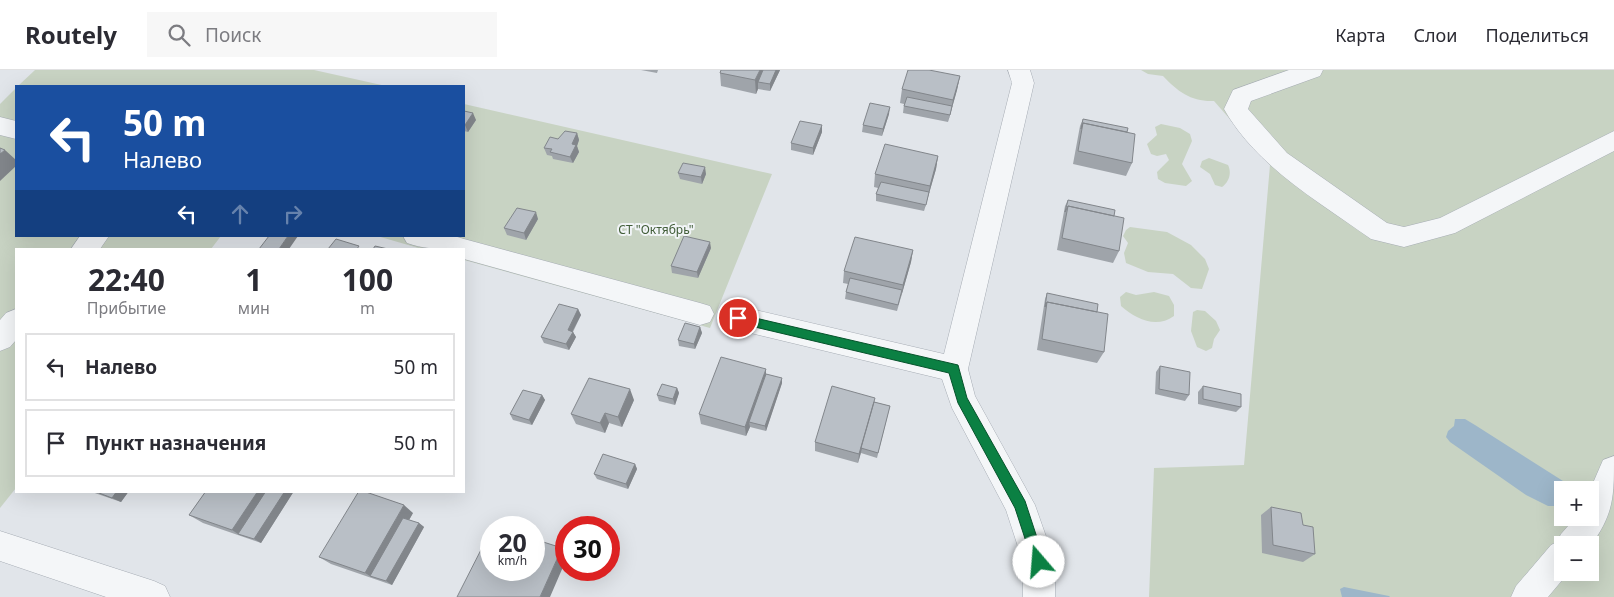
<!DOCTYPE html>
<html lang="ru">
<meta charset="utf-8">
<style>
body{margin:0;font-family:"Noto Sans",sans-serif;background:#f7f7f7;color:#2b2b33;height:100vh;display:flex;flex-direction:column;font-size:19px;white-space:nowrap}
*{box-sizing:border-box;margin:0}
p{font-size:16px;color:#7c7c81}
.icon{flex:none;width:28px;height:28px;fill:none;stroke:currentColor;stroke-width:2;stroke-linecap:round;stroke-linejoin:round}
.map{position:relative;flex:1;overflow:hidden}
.panel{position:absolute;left:15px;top:178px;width:450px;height:245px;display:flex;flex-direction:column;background:#fff;border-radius:0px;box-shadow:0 5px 20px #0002}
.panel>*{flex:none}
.guide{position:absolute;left:15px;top:15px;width:450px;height:152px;border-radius:0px;box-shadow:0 5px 20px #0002;background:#1a4fa0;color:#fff;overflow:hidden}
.fabs{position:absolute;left:1554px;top:411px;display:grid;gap:10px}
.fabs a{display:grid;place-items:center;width:45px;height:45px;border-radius:0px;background:#fff;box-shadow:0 5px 20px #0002;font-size:25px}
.speed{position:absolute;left:480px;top:446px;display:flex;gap:10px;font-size:25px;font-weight:700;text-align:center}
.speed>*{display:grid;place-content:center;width:65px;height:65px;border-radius:50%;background:#fff;box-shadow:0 5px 20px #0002;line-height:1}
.speed small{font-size:12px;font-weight:400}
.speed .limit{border:8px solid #d22;background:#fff;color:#111}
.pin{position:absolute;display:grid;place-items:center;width:42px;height:42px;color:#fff;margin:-21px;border:2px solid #fff;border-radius:50%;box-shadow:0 1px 5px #0007}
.me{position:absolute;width:55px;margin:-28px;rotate:342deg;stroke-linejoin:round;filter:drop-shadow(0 0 4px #0008)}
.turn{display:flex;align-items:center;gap:18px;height:105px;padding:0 25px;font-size:22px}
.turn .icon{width:65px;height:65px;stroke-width:2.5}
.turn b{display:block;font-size:35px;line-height:42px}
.lanes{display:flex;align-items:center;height:48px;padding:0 25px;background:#0003;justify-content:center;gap:25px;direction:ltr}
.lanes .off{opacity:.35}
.eta{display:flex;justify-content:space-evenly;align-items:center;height:85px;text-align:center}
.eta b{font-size:30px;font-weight:700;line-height:35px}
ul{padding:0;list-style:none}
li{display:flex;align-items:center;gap:15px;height:68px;margin:0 10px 8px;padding:0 15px;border:2px solid #e1e1e2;border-radius:0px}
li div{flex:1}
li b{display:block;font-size:19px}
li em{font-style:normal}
header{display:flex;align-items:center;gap:30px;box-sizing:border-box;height:70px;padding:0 25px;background:#fff;border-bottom:1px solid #e1e1e2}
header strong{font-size:24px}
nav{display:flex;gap:28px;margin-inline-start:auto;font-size:18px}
.search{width:350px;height:45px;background:#f7f7f7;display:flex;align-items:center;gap:12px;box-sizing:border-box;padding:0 18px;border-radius:0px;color:#7c7c81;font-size:19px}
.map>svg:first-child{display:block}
.green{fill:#c8d3c3;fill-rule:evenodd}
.water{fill:#9db6c9}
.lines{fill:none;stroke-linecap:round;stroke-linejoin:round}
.minor-casing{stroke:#a6acb4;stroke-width:1}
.minor{fill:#f4f6f8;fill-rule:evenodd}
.wall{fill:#9fa4aa}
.shaded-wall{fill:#82868b}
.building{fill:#b9bfc6;stroke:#82868b}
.route{fill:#0b8043;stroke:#07532c}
.labels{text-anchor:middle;stroke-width:4;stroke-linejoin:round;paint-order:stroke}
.park-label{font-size:12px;fill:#415d38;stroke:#f1f4f7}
</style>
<header>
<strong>Routely</strong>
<div class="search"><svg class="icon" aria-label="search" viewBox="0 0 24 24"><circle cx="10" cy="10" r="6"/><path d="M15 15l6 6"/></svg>Поиск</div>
<nav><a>Карта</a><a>Слои</a><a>Поделиться</a></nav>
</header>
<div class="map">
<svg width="1614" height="527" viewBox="0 0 1614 527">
<rect width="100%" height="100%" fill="#e1e5ea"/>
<path class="green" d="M35 0H314L386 16H18Z
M1141 0H1614V527H1149L1154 398 1244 395 1270 95 1214 31C1192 32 1178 22 1163 6L1148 4ZM1562 420H1590V448H1562ZM1562 475H1590V502H1562Z
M16 18V166H221L211 179H16V418L0 438V34Z
M464 34 772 104 710 258 464 190V179H422L377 166H464Z
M1161 54 1180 58 1190 64 1192 71 1182 94 1192 111 1186 116 1165 113 1158 109 1157 102 1169 90 1166 84 1157 86 1151 84 1147 74 1157 65 1155 57Z
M1209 88 1228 95C1232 103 1229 112 1222 117L1215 115 1210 104 1200 97 1202 91Z
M1130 157 1167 162 1191 175 1205 189 1209 199 1202 219 1191 218 1173 204 1148 202 1126 193 1124 183 1128 173 1123 166 1126 160Z
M1126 222 1136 225 1154 222 1169 226 1174 235V246C1156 259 1136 249 1121 236L1120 227Z
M1197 240 1205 241 1216 251 1220 260 1214 269 1212 278 1206 281 1197 277 1191 261 1193 242Z"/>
<path class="water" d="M1455 349H1465L1475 355 1563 411 1561 432 1556 436H1548L1526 425 1450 372 1446 367 1448 361 1454 356Z
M1344 517 1389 526 1390 527H1342L1340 519Z"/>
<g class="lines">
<g class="minor-casing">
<path id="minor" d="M1008 0H1030L1034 13 968 299 975 326 1035 435 1055 492V527H1023V492L1006 440 952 338 942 309 738 260 728 256 724 248 728 240 738 236 944 284 1012 13Z
M1289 0H1323L1320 6 1251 31 1248 39 1287 83 1387 153 1404 157 1440 148 1614 61V81L1455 163 1404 177 1371 169C1318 131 1257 97 1224 39L1233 20Z
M0 47 16 51V69L0 65Z
M80 166H109L100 179H71Z
M403 166H454L464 169 700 233 710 236 714 244 710 252 700 255 464 189V179C444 179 426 180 407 173Z
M16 239V270L10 277 0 281V250L6 243Z
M1614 386C1614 428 1614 443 1590 477V475H1562V502H1569L1548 527H1511L1516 516 1551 475 1557 472 1561 464 1575 448H1590V420L1603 390Z
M0 461 154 511 165 516 170 527H106L0 491Z"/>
</g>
<use href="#minor" class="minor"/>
</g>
<path class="wall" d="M641 0H658L657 3Z
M721 0H780L770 21 758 19 756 24 721 16 720 3Z
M960 6 957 20 948 52 903 43 904 34 900 33 902 19Z
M464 41 476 50 468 62 464 61Z
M889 44 882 66 862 62 863 55Z
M1083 49 1127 62 1132 93 1126 106 1073 94 1080 56Z
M822 55V62L813 85 791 80V73Z
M577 63 579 70 577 76 579 82 573 93 553 89 552 86 547 85 544 78 558 69Z
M938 86 936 99 924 141 876 131V124L878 118 874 117 875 104Z
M678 103 706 104 702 114 680 109Z
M1068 130 1119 181 1113 193 1057 180 1065 136Z
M538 149 526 170 507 165 504 158Z
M711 178 698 208 672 203 671 196Z
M913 180 911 192 897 241 845 229 846 222 848 214 843 213 844 201Z
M1047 223 1097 242 1104 282 1097 293 1037 280 1045 229Z
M578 239 581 245 573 262 576 267 569 280 544 273 541 267Z
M700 257 702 263 695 279 679 276 678 270Z
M1160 296 1189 325 1185 331 1155 324 1156 302Z
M766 304 782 313 766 361 750 357 746 366 701 354 699 344Z
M1203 316 1241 337 1236 342 1198 334V322Z
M677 318 679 323 675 335 659 331 657 325Z
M542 325 545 330 532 355 513 350 510 344Z
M634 330 622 357 609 353 605 363 576 354 571 344Z
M874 332 890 336 877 388 861 383 858 393 815 381V372Z
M635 394 637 399 628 419 597 409 594 404Z
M89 421H129L121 432Z
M206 421H294L261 473 203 453 189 445Z
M1271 437 1303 455 1315 484 1303 492 1262 483 1261 445Z
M413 443 409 450 419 453 424 457 392 515 331 494 319 487Z"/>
<path class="shaded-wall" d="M760 0H767L758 12V19L756 24 755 10Z
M776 0H780L770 21V14Z
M960 6 957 20 948 52 953 30Z
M890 37 889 44 882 66 883 59Z
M473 43 476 50 468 62 465 55Z
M822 55V62L813 85V78Z
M577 63 579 70 577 76 579 82 573 93 570 87 572 74Z
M5 80 16 90 15 89 16 91V96L0 111V84Z
M938 86 936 99 924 141 930 116Z
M705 97 706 104 702 114 701 107Z
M536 142 538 149 526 170 524 163Z
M288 166H298L289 179H279Z
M710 172 711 178 698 208 697 202Z
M913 180 911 192 901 227 903 215Z
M578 239 581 245 570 266 568 260Z
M700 257 702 263 695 279 694 274Z
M573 262 576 267 569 280 566 274Z
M766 299V309L749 352 750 357 746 366 745 357Z
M782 308V313L766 361 765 356Z
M677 318 679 323 675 335 673 329Z
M630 319 634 330 622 357 618 347Z
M542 325 545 330 532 355 529 350Z
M875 328 873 338 858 393 859 384Z
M605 343 609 353 605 363 600 353Z
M635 394 637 399 628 419 626 414Z
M117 421H129L121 432 112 428Z
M258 421H276L238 464 232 460Z
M285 421H294L261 473 254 469Z
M404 435 413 443 376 508 370 506 365 503Z
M419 453 424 457 392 515 386 511Z
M562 478 566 483V490L550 527H540Z"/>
<path class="building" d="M721 0H760L755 10 720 3Z
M763 0H776L770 14 758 12Z
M908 0H929L960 6 953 30 902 19Z
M907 27 952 36 950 45 904 36Z
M870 33 890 37 883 59 863 55Z
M464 41 473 43 465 55H464Z
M1083 49 1128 58 1127 62 1083 53 1081 59Z
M800 51 822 55 813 78 791 73Z
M1083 53 1135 64 1132 93 1078 81Z
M565 61 577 63 572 74 576 75 570 87 550 82 552 79 544 78 550 67 558 69Z
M885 74 938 86 930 116 875 104Z
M0 78 5 80 0 84Z
M683 93 705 97 701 107 678 103Z
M881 112 929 122 926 135 876 124Z
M1068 130 1115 140 1114 146 1068 136 1065 142Z
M1068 136 1124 148 1119 181 1062 168Z
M517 138 536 142 524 163 504 158Z
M269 166H288L279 179H259Z
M684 166 710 172 697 202 671 196Z
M855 167 913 180 903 215 844 201Z
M336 169 359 176 357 179H328Z
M375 176 388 179H373Z
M850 208 902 220 898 235 846 222Z
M1047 223 1098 234 1097 242 1047 232 1045 237Z
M1047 232 1108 244 1104 282 1042 269Z
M559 234 578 239 568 260 573 262 566 274 541 267Z
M685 253 700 257 694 274 678 270Z
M721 287 766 299 745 357 699 344Z
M1160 296 1190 302 1189 325 1159 319Z
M766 304 782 308 765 356 749 352Z
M589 308 630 319 618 347 605 343 600 353 571 344Z
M662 314 677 318 673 329 657 325Z
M832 316 875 328 859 384 815 372Z
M1203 316 1241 324V337L1203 329Z
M523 320 542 325 529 350 510 344Z
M874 332 890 336 878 383 861 378Z
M603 384 635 394 626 414 594 404Z
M101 421H117L112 428 99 423Z
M206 421H258L232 460 189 445Z
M266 421H285L254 469 238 464Z
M359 421H363L404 435 365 503 319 487Z
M1271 437 1301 443 1303 455 1313 457 1315 484 1273 475Z
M403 448 419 453 386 511 370 506Z
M487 468 491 469V500H534V469L562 478 540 527H457Z"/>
<path class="route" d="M738 244 958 295 967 328 1025 431 1045 492 1043 496 1039 498 1034 496 1015 438 958 333 949 303 738 253 734 252 732 248 734 245Z"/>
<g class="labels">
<g class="park-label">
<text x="656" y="164">СТ "Октябрь"</text>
</g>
</g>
</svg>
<div class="fabs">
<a>+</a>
<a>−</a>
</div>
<div class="speed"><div>20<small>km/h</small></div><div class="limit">30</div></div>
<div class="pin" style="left:738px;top:248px;background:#d93025"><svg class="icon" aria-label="arrive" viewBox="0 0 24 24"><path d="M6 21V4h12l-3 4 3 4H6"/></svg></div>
<svg class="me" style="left:1039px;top:492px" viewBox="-20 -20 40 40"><circle r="19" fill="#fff"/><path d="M0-13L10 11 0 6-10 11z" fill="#0b8043"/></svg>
<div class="guide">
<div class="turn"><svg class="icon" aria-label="left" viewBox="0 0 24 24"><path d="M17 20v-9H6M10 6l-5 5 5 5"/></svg><div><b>50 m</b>Налево</div></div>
<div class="lanes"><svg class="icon" aria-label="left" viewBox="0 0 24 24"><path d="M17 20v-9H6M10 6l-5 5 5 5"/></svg><svg class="icon off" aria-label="ahead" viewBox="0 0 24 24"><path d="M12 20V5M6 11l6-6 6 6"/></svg><svg class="icon off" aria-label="right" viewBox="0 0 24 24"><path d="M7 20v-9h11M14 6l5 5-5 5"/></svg></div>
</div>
<section class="panel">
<div class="eta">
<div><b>22:40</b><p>Прибытие</p></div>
<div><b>1</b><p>мин</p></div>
<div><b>100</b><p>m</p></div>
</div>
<ul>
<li><svg class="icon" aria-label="left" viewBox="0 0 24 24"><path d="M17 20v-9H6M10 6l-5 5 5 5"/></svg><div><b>Налево</b></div><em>50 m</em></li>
<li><svg class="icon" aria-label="arrive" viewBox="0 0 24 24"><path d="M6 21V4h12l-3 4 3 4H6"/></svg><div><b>Пункт назначения</b></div><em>50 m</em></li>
</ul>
</section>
</div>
